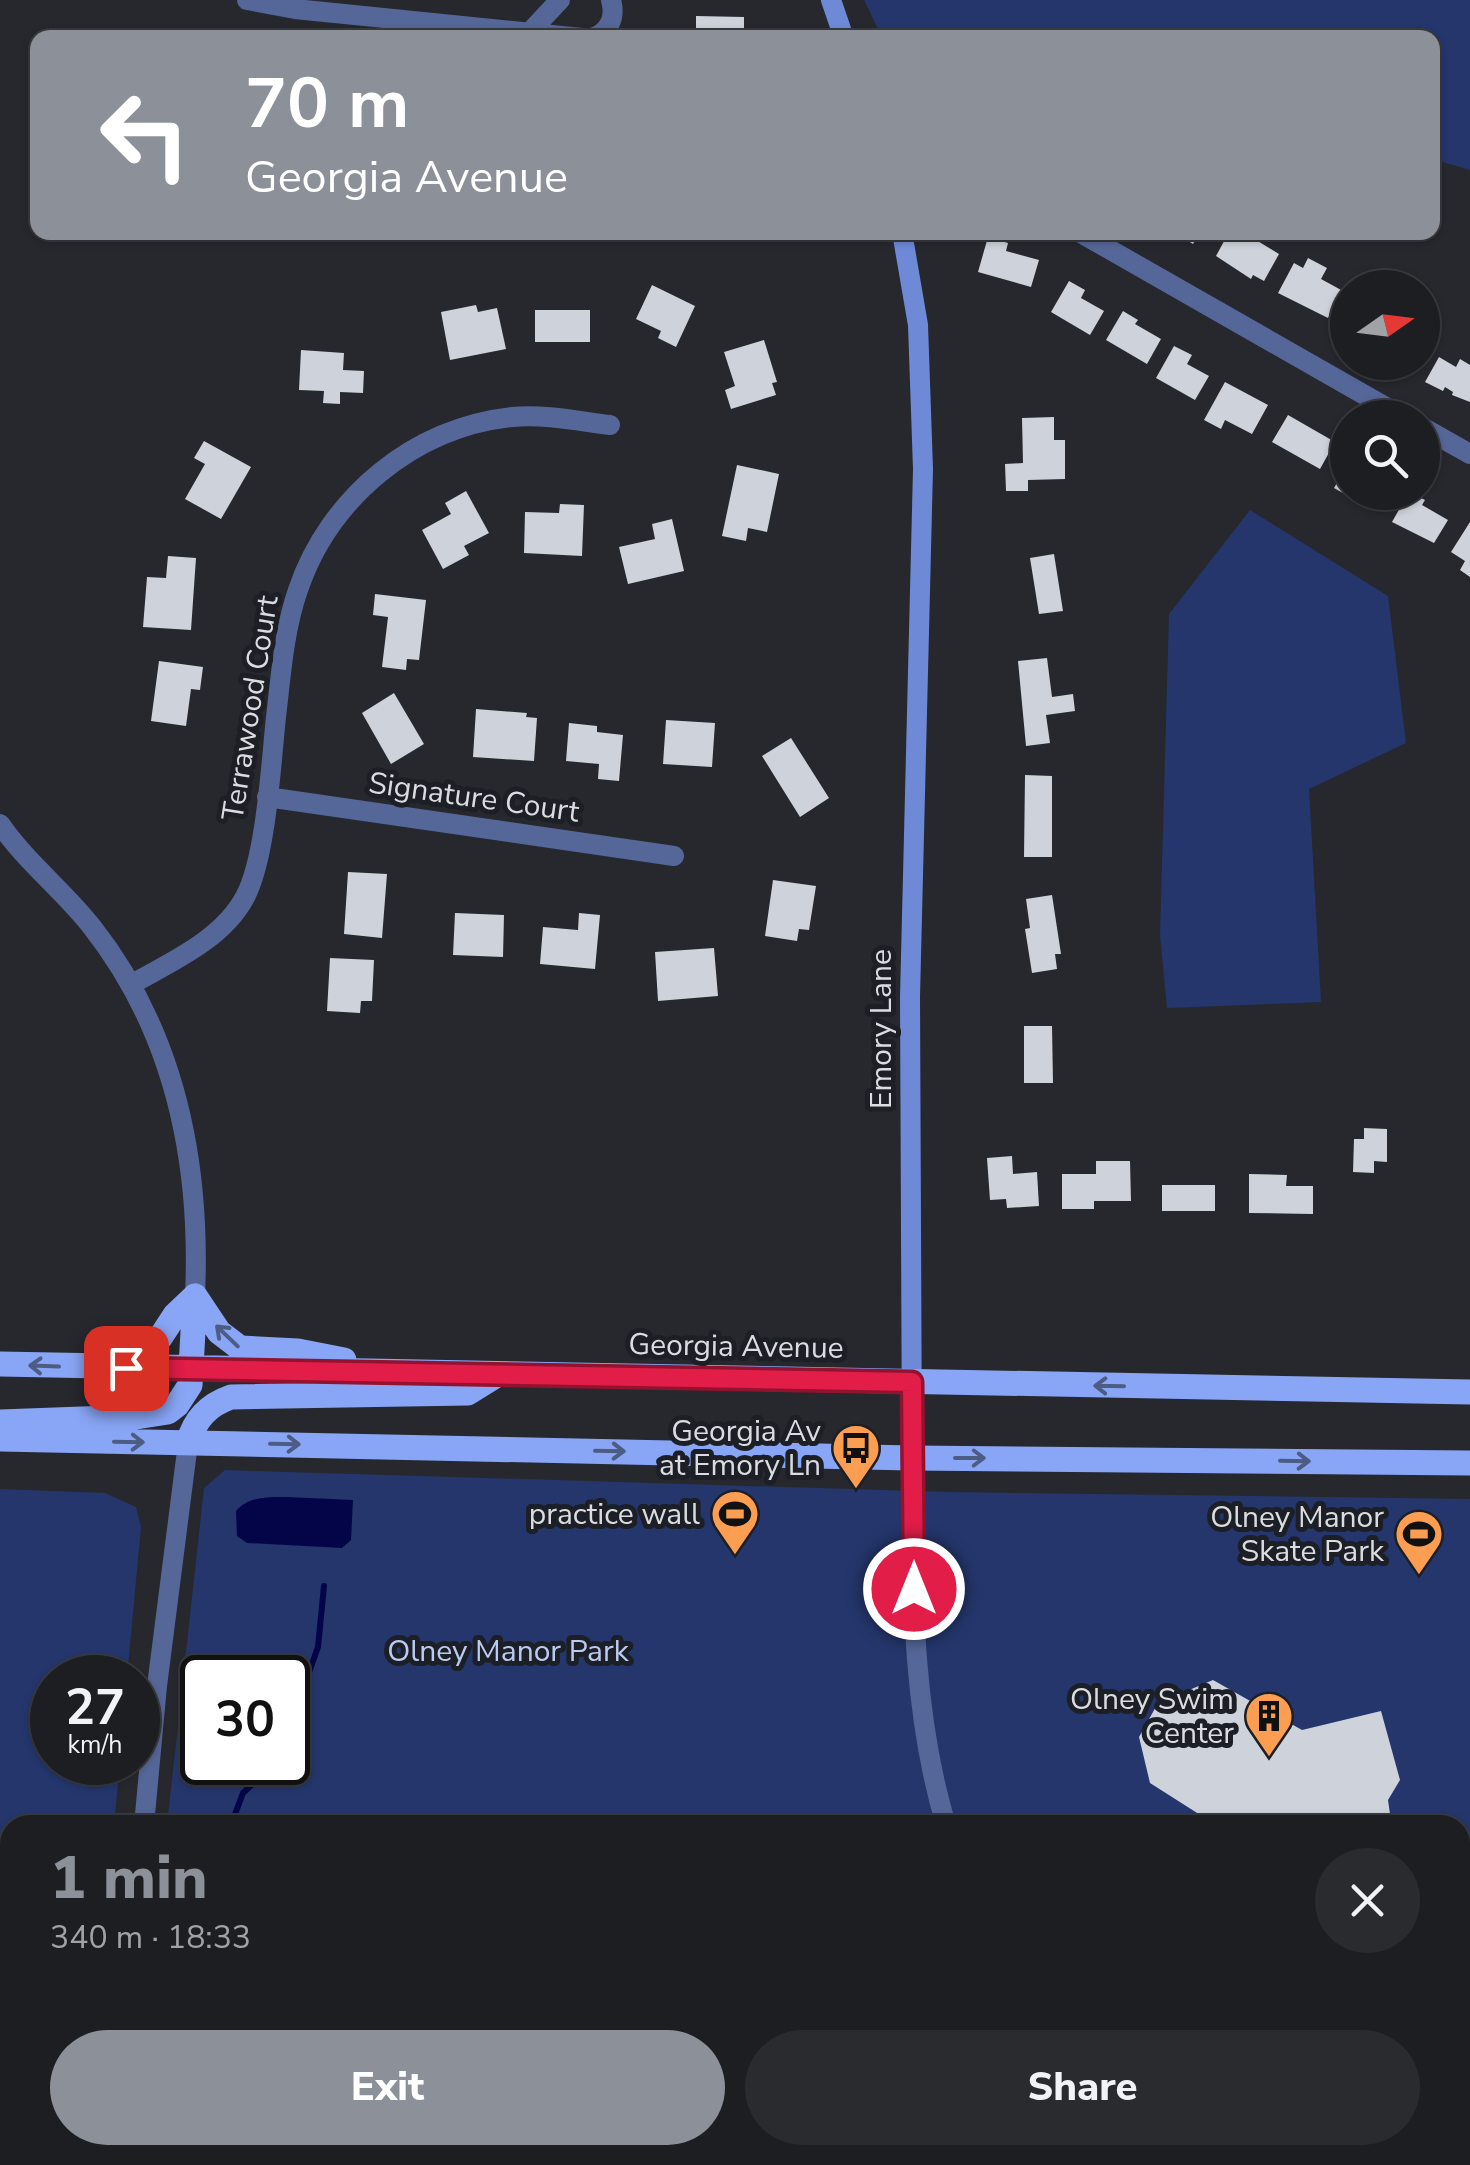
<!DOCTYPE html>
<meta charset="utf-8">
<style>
body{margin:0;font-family:"Nunito Sans",sans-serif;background:#292b2f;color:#f1f3f6;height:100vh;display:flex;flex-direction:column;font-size:38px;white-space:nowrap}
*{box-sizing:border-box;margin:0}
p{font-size:32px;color:#a0a2a5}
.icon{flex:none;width:55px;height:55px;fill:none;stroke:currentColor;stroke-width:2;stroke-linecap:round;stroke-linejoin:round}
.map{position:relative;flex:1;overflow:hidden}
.sheet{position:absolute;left:0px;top:1815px;width:1470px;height:350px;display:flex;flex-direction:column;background:#1c1e22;border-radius:30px 30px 0 0;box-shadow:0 2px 8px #0004,0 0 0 2px #3a3c40}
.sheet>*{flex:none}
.guide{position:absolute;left:30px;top:30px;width:1410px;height:210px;border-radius:20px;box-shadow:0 2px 8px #0004,0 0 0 2px #3a3c40;background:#8c9099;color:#fff;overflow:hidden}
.needle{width:65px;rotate:76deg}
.buttons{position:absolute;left:1330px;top:270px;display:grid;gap:20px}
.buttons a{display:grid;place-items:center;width:110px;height:110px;border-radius:50%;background:#1c1e22;box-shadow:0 2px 8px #0004,0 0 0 2px #3a3c40;font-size:50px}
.speed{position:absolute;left:30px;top:1655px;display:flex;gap:20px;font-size:50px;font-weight:700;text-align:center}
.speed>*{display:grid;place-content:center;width:130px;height:130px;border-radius:50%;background:#1c1e22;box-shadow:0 2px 8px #0004,0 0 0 2px #3a3c40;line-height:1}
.speed small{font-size:25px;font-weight:400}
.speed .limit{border:5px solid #111;border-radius:15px;background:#fff;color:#111}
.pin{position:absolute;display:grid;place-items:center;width:85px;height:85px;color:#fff;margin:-42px;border-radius:20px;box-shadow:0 5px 15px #0006}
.me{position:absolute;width:110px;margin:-55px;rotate:0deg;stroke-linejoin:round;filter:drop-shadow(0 0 8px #0008)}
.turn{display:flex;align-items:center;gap:35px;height:210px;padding:0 50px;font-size:45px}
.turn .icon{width:130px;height:130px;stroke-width:2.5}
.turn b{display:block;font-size:70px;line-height:85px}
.round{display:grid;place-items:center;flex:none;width:105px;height:105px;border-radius:52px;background:#292b2f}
.summary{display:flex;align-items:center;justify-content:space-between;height:170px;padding:0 50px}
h1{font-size:60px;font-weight:800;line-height:75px;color:#8c9099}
.button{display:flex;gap:20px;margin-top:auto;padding:20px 50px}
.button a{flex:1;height:115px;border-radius:60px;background:#8c9099;color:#fff;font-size:40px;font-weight:800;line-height:115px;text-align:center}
.button a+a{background:#292b2f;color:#f1f3f6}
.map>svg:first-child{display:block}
.green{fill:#24366c;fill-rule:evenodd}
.water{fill:#040548}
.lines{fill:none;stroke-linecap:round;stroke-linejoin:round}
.stream{stroke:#040548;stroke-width:6}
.building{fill:#ced2da}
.street{stroke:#556798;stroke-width:20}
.secondary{stroke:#6e8ad7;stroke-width:20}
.primary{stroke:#89a6f6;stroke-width:25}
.oneway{stroke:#4d5c83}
.route-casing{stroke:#92132f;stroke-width:25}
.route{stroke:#e11d48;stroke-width:18}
.labels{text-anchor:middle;stroke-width:10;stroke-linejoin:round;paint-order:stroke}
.street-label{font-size:30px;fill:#dadce0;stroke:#1c1f25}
.poi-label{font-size:30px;fill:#dadce0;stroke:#1c1f25;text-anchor:end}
.park-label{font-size:30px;fill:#bacaf3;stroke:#1c1f25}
</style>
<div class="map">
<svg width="1470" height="2165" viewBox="0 0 1470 2165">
<rect width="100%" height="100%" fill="#26282e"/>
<path class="green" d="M864 0H1470V170L1433 159 1432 38 882 37Z
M1250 510 1388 596 1406 743 1309 789 1321 1002 1167 1008 1160 935 1169 614Z
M225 1470 949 1492 1470 1499V2165H130L131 2155H1460V1825H167L204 1488ZM202 1678H288V1762H202Z
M0 1489 105 1493 136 1507 141 1527 127 1677 52 1678V1762L120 1763 114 1825H10V2155H84L83 2165H0Z"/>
<path class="water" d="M287 1497 353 1500 351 1540 342 1548 247 1543 237 1536 236 1511C249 1496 268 1497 287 1497Z"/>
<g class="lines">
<path class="stream" d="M288 1731 318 1647 324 1586
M231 1825 243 1793 276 1762
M229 2165 234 2155"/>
</g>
<path class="building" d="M696 16 744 17V38L696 37Z
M1174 232H1200L1193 244Z
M1229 232H1243L1279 254 1264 281 1253 275 1251 279 1216 256Z
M988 237 1008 243 1006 251 1039 260 1031 287 978 272Z
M1308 258 1327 268 1321 279 1343 291 1328 318 1278 293 1294 263 1303 268Z
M1069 281 1085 290 1081 298 1104 311 1090 335 1051 312Z
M652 285 695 306 676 347 658 338 661 331 636 319Z
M476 305 478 312 497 308 506 349 450 360 441 312Z
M535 310H590V342H535Z
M1123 311 1138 320 1135 324 1161 339 1147 364 1106 340Z
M764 340 777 382 772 383 776 395 731 409 725 390 735 386 724 352Z
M1174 346 1192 355 1187 364 1209 376 1195 400 1156 378Z
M301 350 344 353 343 370 364 371 363 393 340 392V404L323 403 324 391 299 390Z
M1439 357 1456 367 1460 359 1470 365V402L1452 395 1453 392 1445 387 1443 391 1425 382Z
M1225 382 1268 405 1252 434 1225 420 1221 429 1204 420Z
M1288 415 1335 442 1320 469 1272 442Z
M1054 417V440H1065V479L1028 480V491H1006L1005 464 1023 463 1022 418Z
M204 441 251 467 221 519 185 499 205 464 194 458Z
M1348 464V492H1384L1373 510 1334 488Z
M737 465 779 474 767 532 748 528 746 541 722 536Z
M466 491 489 533 464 546 469 555 443 569 422 530 451 514 445 503Z
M1409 492 1425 500 1422 505 1448 520 1434 543 1392 522Z
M560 504 584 505 582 556 524 553 525 512 559 513Z
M672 519 684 571 628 584 619 547 655 539 652 524Z
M1470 522V577L1460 570 1465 561 1451 552Z
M1054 554 1063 611 1039 614 1030 558Z
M168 556 196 558 191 630 143 627 147 577 166 578Z
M375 594 426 600 419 660 407 659 406 670 382 667 388 617 373 615Z
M1047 658 1052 697 1073 694 1075 711 1046 715 1050 743 1026 746 1018 661Z
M159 661 203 667 200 690 191 689 186 726 151 721Z
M394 693 424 744 391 764 362 713Z
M476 709 527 713 526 717 537 718 534 761 473 757Z
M666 720 715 723 712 767 663 764Z
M569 723 597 726V732L623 735 619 781 598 779 599 764 566 761Z
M791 738 829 798 800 817 762 756Z
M1025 775 1052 776V857H1024Z
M348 872 387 874 382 938 344 934Z
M773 880 816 886 809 930 799 929 797 941 765 936Z
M1052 895 1061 954H1055L1057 969 1032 973 1025 929 1030 928 1026 899Z
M455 913 504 915 503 957 453 955Z
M579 913 600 915 595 969 540 964 543 927 578 930Z
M714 948 718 996 658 1001 655 952Z
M330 958 374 960 372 1001H361L360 1013 327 1011Z
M1024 1026H1052L1053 1083H1024Z
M1364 1128 1387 1129V1162L1374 1161V1173L1353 1172 1354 1139H1364Z
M1012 1156 1013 1174 1037 1172 1039 1206 1007 1208 1006 1199 990 1200 987 1158Z
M1096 1161H1130L1131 1201H1094V1209H1062V1174H1096Z
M1249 1174 1287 1175 1286 1186H1313V1214L1249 1213Z
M1162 1185H1215V1211H1162Z
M1213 1680 1302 1730 1381 1711 1400 1780 1388 1800 1390 1814 1347 1825H1216L1150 1783 1139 1737 1158 1703Z
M0 2028 10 2029V2073L0 2072Z"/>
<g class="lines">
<path class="street" d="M247 0 295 9 582 38
M529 33 560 0
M592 38C609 32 616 18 611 0
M1079 232 1405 418
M1422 427 1470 454
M267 797 674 856
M0 824C26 862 64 891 92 927 176 1034 201 1163 195 1296
M132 984C171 962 223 939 245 897 266 858 271 764 276 717 281 675 284 630 298 590 329 498 414 427 512 417 545 414 578 421 610 425
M912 1458C913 1581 910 1705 946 1825
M144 1825 157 1686 188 1443
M1060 2155 1064 2165
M112 2165 113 2155"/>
<path class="secondary" d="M831 0 844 38
M902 232 918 325 923 469 910 997 912 1458"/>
<path class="primary" d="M195 1296 219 1332 240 1348 298 1351 344 1360
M106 1362 132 1353 160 1338 175 1315 195 1296
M0 1364 1470 1392
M0 1422 136 1417 168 1412 177 1405 190 1385 195 1296
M0 1439 912 1458 1470 1463
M188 1443C195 1419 208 1405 231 1397L468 1393 497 1375"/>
</g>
<defs><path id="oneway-shaft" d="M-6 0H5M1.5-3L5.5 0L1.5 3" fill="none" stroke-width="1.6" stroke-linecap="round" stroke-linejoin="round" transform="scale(2.5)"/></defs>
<g class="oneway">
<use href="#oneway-shaft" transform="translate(227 1336) rotate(-136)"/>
<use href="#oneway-shaft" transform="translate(44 1366) rotate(-178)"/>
<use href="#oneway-shaft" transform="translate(1109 1386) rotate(-179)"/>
<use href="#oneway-shaft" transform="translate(129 1442) rotate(1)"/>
<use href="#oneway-shaft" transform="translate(285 1444) rotate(1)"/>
<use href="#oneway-shaft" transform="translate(610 1451) rotate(1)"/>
<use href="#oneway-shaft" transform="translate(970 1458)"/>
<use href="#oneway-shaft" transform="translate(1295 1461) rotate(1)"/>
</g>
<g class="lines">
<g class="route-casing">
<path id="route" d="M126 1368 912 1382 914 1589"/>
</g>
<use href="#route" class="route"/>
</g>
<defs>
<g id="bus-pin" transform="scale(2.5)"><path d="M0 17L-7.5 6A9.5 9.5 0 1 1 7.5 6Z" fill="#fb9e51" stroke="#1c1f25"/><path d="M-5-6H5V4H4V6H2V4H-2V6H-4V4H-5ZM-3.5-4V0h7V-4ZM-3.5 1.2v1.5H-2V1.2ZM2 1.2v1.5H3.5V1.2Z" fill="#111"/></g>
<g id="stadium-pin" transform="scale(2.5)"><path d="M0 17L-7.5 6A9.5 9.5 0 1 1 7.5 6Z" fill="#fb9e51" stroke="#1c1f25"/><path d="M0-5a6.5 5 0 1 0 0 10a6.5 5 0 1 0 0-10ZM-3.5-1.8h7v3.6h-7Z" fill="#111"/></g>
<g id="building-pin" transform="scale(2.5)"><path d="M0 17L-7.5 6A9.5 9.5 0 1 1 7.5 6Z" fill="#fb9e51" stroke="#1c1f25"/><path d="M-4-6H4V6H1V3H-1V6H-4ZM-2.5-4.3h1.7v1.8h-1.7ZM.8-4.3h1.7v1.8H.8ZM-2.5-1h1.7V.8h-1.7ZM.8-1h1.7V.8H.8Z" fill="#111"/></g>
</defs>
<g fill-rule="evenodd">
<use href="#bus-pin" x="856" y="1448"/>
<use href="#stadium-pin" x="735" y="1514"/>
<use href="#stadium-pin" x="1419" y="1534"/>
<use href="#building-pin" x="1269" y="1716"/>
</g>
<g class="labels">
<g class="street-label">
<text transform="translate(250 708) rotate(-81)" y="10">Terrawood Court</text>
<text transform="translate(474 797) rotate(8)" y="10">Signature Court</text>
<text transform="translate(881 1029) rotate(-90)" y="10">Emory Lane</text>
<text transform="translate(736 1346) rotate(1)" y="10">Georgia Avenue</text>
</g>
<g class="poi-label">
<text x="821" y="1441">Georgia Av<tspan x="821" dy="34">at Emory Ln</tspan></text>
<text x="700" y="1524">practice wall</text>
<text x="1384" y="1527">Olney Manor<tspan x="1384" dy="34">Skate Park</tspan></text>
<text x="1234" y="1709">Olney Swim<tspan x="1234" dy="34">Center</tspan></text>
</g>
<g class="park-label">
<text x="508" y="1661">Olney Manor Park</text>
</g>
</g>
</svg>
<div class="buttons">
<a><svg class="needle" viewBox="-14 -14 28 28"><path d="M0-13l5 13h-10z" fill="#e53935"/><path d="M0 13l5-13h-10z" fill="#a0a2a5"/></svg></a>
<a><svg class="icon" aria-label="search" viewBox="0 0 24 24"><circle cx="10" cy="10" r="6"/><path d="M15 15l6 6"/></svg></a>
</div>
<div class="speed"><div>27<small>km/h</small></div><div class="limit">30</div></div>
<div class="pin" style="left:126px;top:1368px;background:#d93025"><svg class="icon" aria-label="arrive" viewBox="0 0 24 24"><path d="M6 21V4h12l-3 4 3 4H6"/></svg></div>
<svg class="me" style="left:914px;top:1589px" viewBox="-20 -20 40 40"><circle r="17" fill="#e11d48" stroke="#fff" stroke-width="3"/><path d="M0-11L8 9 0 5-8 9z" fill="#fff"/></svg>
<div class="guide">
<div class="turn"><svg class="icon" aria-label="left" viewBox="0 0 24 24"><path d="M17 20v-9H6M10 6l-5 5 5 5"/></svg><div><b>70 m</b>Georgia Avenue</div></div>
</div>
<section class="sheet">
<div class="summary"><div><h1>1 min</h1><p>340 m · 18:33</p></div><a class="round"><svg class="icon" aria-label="close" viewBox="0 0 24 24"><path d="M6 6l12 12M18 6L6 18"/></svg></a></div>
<div class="button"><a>Exit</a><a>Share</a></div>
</section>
</div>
